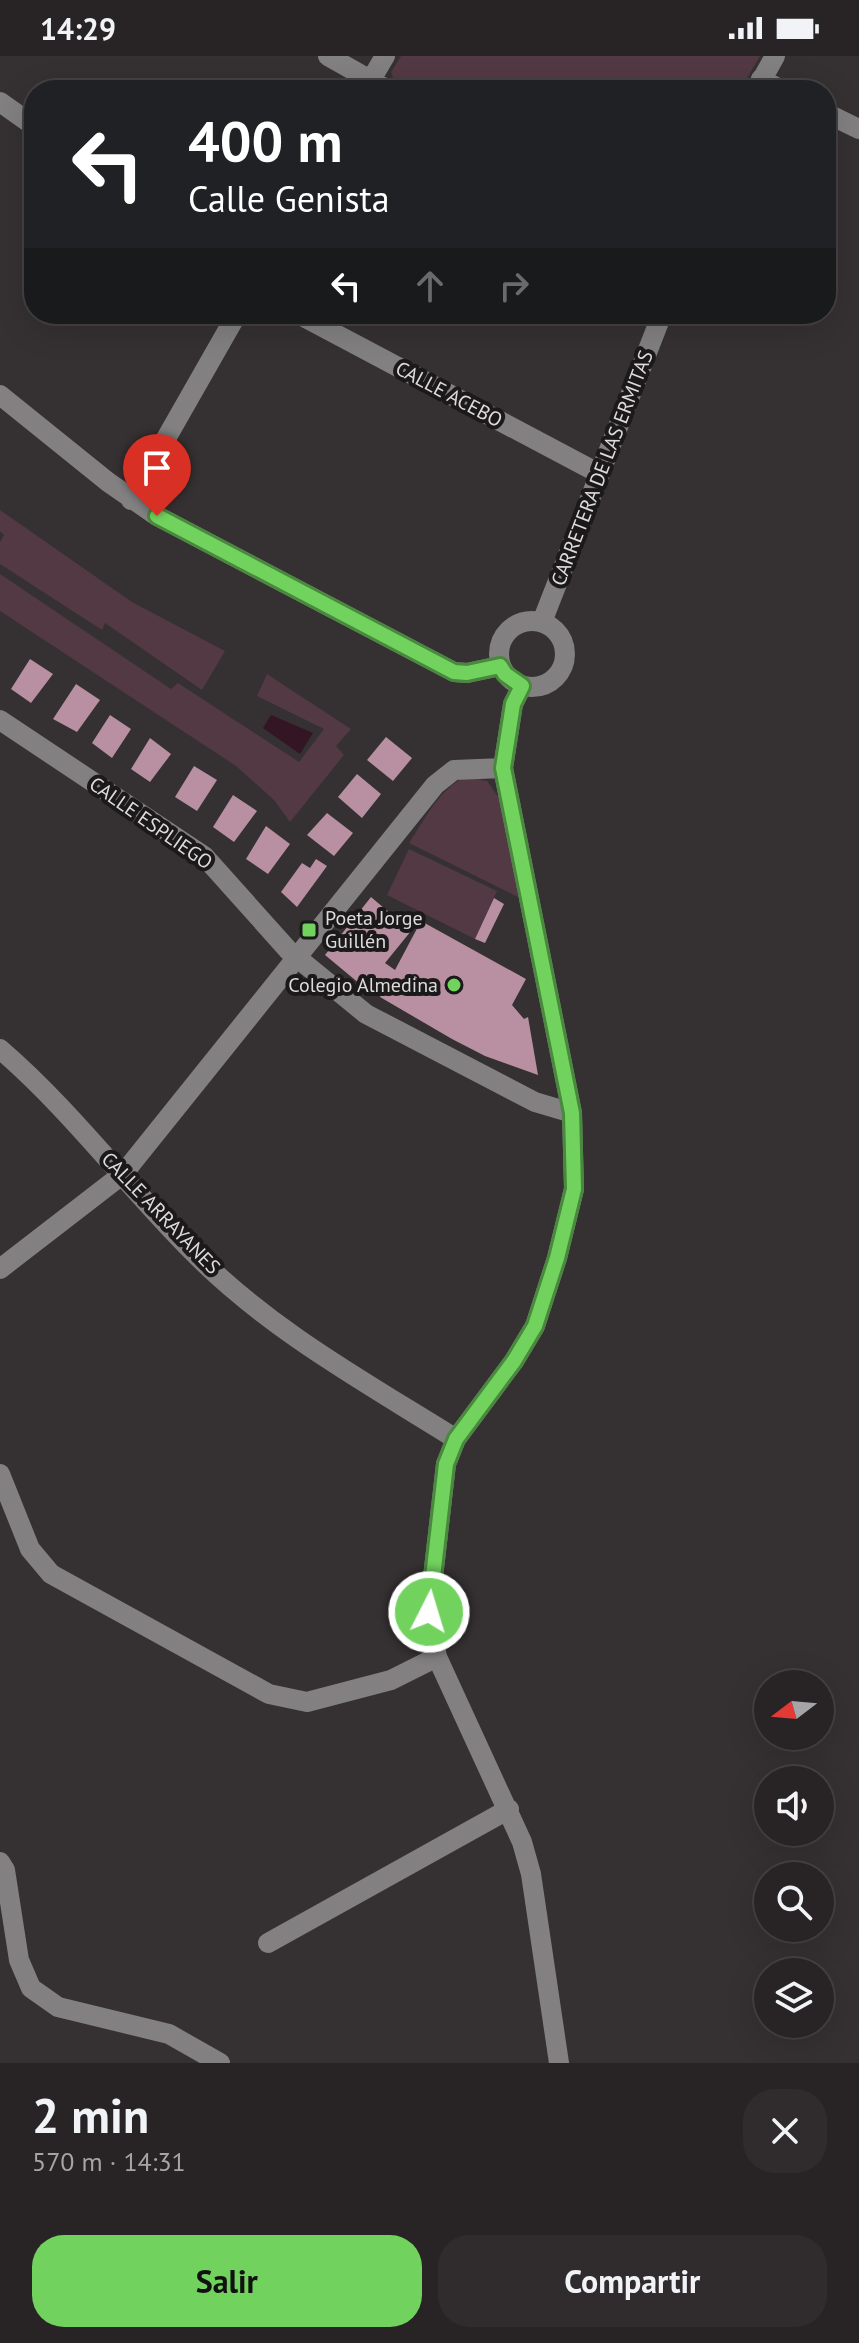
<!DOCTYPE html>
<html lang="es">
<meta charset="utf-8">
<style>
body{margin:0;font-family:"PT Sans",sans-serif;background:#302c2e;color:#f1f3f6;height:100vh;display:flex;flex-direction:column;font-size:30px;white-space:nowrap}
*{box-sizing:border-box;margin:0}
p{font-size:26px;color:#a5a4a7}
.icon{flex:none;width:44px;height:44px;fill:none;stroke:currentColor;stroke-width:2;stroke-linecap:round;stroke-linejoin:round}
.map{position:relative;height:2007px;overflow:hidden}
.sheet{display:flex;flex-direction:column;background:#282426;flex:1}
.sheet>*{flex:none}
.hud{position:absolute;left:24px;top:24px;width:812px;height:244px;border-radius:32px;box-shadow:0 8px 32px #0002,0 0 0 2px #444143;background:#202124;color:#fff;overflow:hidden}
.needle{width:52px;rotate:254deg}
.tools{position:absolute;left:754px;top:1614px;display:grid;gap:16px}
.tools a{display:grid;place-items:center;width:80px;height:80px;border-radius:50%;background:#282426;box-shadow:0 8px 32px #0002,0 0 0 2px #444143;font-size:40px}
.pin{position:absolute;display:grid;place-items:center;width:68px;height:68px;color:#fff;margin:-82px -34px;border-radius:50% 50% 50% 0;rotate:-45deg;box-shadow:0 0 8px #0007}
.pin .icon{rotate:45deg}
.me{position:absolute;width:88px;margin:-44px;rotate:5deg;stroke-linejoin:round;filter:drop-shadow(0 0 6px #0008)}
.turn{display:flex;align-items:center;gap:28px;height:168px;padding:0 32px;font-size:36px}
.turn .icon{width:104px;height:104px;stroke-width:2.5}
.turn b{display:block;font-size:56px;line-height:68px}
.lanes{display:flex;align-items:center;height:76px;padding:0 32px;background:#0003;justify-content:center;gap:40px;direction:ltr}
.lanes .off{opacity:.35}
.round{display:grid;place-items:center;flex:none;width:84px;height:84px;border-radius:32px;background:#302c2e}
.headline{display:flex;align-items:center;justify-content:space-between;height:136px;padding:0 32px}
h1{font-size:48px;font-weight:700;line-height:60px}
.primary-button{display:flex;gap:16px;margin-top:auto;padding:16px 32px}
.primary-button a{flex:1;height:92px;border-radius:32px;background:#71d35e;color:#111;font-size:32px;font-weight:700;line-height:92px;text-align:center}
.primary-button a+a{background:#302c2e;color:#f1f3f6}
.status{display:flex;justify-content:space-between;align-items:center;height:56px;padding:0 40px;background:#282426;direction:ltr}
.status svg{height:22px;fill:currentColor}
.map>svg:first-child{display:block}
.green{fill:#523944}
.water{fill:#331524}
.building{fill:#b890a1}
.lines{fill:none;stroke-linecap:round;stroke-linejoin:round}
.minor{stroke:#828081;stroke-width:20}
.route-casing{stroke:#49893d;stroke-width:20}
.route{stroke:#71d35e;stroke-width:14}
.poi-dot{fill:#71d35e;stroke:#1b191a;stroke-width:3}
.labels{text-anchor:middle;stroke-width:8;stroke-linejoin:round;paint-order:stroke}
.street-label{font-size:20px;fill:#dedbdc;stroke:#1b191a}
.poi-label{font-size:20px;fill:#dedbdc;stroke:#1b191a;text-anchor:start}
</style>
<div class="status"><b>14:29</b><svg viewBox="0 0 49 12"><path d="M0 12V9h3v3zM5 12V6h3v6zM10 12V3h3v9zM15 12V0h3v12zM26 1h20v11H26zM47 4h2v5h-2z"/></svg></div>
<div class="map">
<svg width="859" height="2007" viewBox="0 0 859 2007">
<rect width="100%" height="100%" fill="#353032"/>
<path class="green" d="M401 0H760L740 34H415L393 22 391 16Z
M0 454 132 546 225 595 202 634 105 567 102 574 0 508V486L4 479 0 475Z
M0 518 171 633 178 627 299 706 324 673 257 640 267 618 351 673 336 690 344 699 290 766 274 744 236 710 0 555Z
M466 721 487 725 502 746 518 841 409 787C424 765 440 731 466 721Z
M409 793 497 835 475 883 387 839Z"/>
<path class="water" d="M271 659 313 677 300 698 263 672Z"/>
<path class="building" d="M30 603 53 618 31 647 11 633Z
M76 628 100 644 77 676 53 663Z
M110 659 131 673 112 702 92 687Z
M386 681 412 702 393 725 367 704Z
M150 682 171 698 150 726 131 713Z
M194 710 217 724 197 755 175 741Z
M357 718 381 738 362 762 338 741Z
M233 739 257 755 234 786 213 771Z
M327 757 353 777 334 800 307 779Z
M266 770 290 788 268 818 246 803Z
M316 803 327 810 297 851 281 836 302 807 310 812Z
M371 841 411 875 385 907 395 914 421 865 526 923 512 949 524 963 528 961 538 1019 485 1000 452 983 380 941 383 935 371 928 366 933 325 899Z
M494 842 504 848 485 887 475 883Z"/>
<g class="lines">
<path class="minor" d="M328 0 388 34
M761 23 782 34
M365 34 385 0
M756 34 775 0
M0 46 34 70
M826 57 859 73
M298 258 600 418
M0 339 108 426 157 460 454 616 467 617 500 610
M131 444 237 258
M499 598a33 33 0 1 1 66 0a33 33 0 1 1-66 0Z
M542 566 662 258
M522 630 513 648 503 712 572 1057 574 1133 557 1202 535 1270 514 1305 456 1383 446 1408 429 1556 437 1601 522 1786 531 1818 559 2007
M0 664 204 800 289 895 366 958 535 1046 572 1057
M0 993C71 1054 127 1130 193 1196 270 1274 365 1326 456 1383
M0 1213 123 1118 435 729 454 714 503 712
M0 1418 30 1493 51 1518 269 1638 307 1646 391 1624 437 1601
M0 1806 5 1814 19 1904 31 1932 58 1951 169 1978 220 2007
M268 1887 509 1753"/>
</g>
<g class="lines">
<g class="route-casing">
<path id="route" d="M157 460 454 616 467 617 500 610 505 618 522 630 513 648 503 712 572 1057 574 1133 557 1202 535 1270 514 1305 456 1383 446 1408 429 1556"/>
</g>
<use href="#route" class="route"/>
</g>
<g class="poi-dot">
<rect x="301" y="866" width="16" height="16" rx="4"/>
<circle cx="454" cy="929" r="8"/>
</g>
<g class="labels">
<g class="street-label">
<text transform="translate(449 338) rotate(28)" y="7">CALLE ACEBO</text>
<text transform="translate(602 412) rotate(-69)" y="7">CARRETERA DE LAS ERMITAS</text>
<text transform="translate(151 767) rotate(35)" y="7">CALLE ESPLIEGO</text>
<text transform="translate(161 1157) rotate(46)" y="7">CALLE ARRAYANES</text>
</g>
<g class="poi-label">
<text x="325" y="869">Poeta Jorge<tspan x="325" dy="23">Guillén</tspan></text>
<text x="438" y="936" text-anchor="end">Colegio Almedina</text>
</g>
</g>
</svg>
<div class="tools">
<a><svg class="needle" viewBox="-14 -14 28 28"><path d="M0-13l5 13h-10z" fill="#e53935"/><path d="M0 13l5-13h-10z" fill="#a5a4a7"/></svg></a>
<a><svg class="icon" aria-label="sound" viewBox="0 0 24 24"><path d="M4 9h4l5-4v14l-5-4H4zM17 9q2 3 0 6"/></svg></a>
<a><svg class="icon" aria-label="search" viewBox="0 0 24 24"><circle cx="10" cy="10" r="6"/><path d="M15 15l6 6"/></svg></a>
<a><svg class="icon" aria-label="layers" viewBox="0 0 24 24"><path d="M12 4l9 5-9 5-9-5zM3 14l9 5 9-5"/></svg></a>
</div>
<div class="pin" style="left:157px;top:460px;background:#d93025"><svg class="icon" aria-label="arrive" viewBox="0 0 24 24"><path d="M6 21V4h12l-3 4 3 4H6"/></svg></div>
<svg class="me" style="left:429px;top:1556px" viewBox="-20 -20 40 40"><circle r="17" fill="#71d35e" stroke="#fff" stroke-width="3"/><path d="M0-11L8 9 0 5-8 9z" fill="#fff"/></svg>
<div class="hud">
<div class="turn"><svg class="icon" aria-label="left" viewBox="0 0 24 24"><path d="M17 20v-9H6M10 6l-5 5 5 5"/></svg><div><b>400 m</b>Calle Genista</div></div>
<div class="lanes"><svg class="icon" aria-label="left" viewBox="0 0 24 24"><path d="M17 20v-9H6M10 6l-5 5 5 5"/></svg><svg class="icon off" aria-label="ahead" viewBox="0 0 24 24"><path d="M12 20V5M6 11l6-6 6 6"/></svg><svg class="icon off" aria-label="right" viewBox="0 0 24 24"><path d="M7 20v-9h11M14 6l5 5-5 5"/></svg></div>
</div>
</div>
<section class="sheet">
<div class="headline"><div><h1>2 min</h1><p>570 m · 14:31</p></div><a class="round"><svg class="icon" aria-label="close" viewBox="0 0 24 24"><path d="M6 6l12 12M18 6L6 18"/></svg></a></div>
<div class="primary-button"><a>Salir</a><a>Compartir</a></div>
</section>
